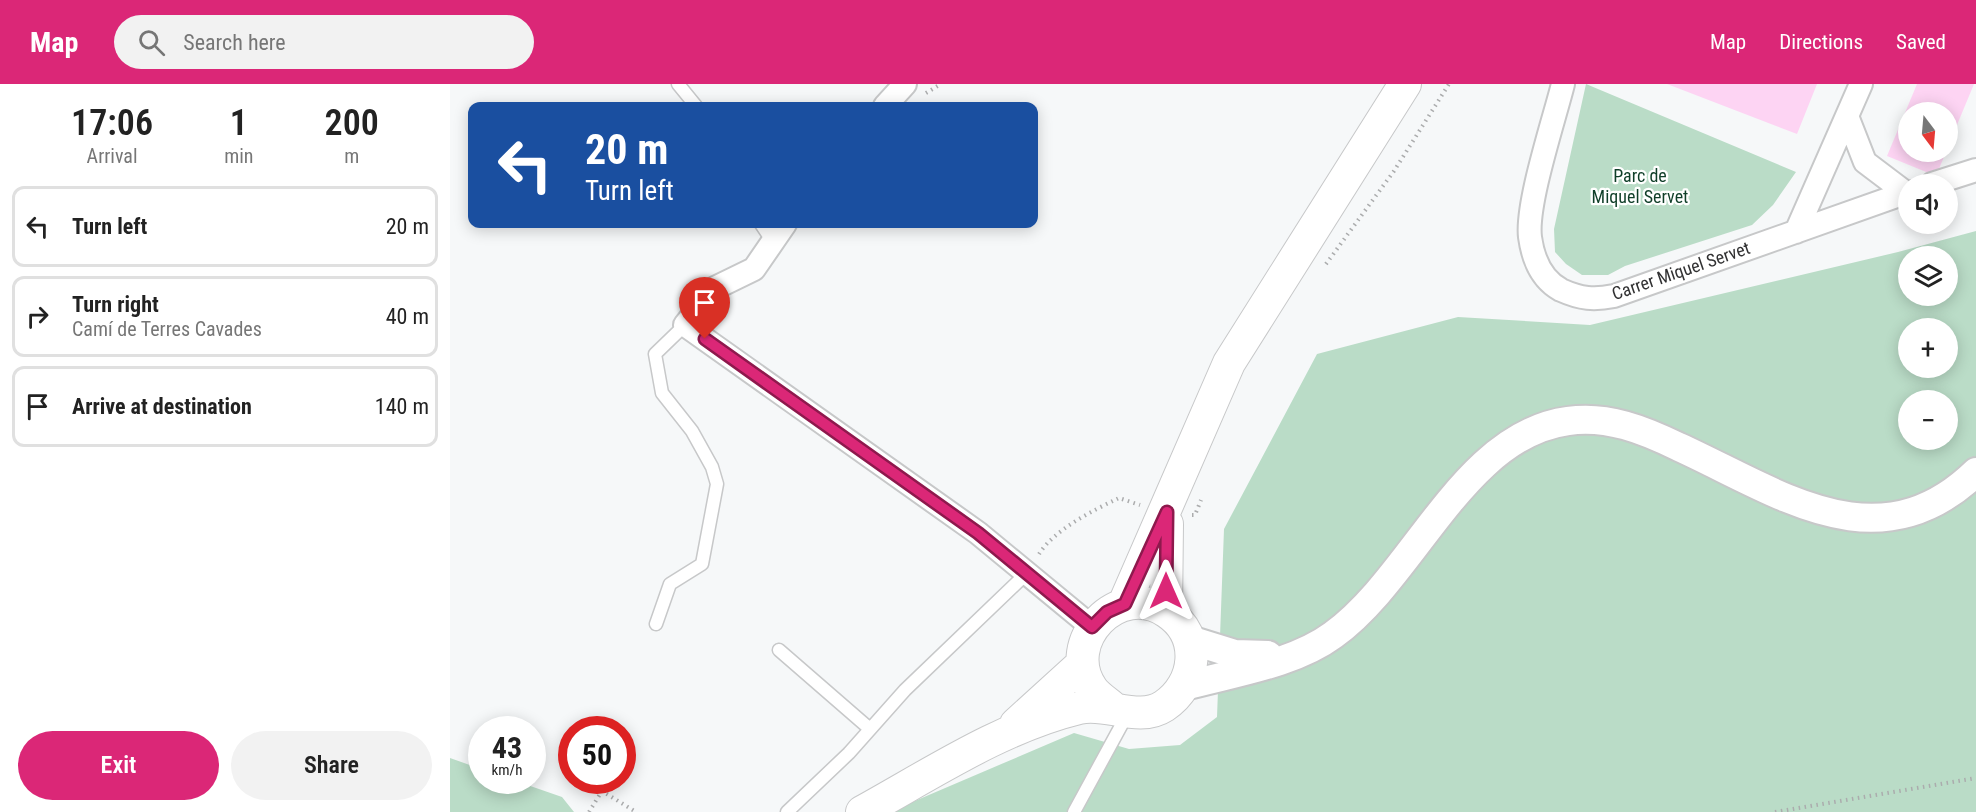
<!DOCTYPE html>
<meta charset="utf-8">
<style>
body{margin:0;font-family:"Roboto Condensed",sans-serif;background:#f2f2f2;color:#222;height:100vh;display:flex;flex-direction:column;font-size:22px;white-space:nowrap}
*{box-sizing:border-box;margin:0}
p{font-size:20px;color:#767676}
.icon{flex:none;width:33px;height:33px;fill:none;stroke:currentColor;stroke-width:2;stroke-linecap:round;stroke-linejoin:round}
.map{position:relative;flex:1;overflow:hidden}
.panel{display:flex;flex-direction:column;background:#fff;width:450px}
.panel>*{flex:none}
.guide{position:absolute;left:18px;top:18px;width:570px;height:126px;border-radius:12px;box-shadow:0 3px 15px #0003;background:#1a4fa0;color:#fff;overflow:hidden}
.needle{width:39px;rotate:164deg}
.controls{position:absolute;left:1448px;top:18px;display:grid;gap:12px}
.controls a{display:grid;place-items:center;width:60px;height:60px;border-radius:50%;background:#fff;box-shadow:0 3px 15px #0003;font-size:30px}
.speed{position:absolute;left:18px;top:632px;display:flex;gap:12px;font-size:30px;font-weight:700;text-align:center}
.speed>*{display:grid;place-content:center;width:78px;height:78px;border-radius:50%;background:#fff;box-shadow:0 3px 15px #0003;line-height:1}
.speed small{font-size:15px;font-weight:400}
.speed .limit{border:9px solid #d22;background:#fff;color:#111}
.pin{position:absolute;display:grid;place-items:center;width:51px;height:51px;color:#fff;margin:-62px -26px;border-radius:50% 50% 50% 0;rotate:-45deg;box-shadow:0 0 6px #0007}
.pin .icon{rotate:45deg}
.me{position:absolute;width:66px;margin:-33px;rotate:0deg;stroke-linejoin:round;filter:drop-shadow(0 0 4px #0008)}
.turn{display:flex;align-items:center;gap:21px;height:126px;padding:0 18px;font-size:27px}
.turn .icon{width:78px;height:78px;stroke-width:2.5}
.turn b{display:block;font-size:42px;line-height:51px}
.eta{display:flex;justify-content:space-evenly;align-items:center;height:102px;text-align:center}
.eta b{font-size:36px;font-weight:600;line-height:42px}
.cta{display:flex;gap:12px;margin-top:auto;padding:12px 18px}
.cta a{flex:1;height:69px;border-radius:36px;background:#db2777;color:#fff;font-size:24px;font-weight:600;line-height:69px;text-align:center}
.cta a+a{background:#f2f2f2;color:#222}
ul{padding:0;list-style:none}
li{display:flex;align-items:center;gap:18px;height:81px;margin:0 12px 9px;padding:0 6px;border:3px solid #e0e0e0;border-radius:12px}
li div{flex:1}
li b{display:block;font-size:22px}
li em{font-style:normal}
header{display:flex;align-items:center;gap:36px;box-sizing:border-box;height:84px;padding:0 30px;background:#db2777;color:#fff}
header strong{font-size:28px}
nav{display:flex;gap:33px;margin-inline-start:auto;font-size:21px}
.search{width:420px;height:54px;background:#f2f2f2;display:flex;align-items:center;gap:15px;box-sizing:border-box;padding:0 21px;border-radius:33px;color:#767676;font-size:22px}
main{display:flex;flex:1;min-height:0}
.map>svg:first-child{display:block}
.green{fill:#badcc7;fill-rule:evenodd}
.building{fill:#fdd4f3}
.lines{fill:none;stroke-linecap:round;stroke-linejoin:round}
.service-casing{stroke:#c7c8c9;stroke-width:15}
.minor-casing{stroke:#c7c8c9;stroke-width:26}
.tertiary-casing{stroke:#c7c8c9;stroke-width:32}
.secondary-casing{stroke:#c7c8c9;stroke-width:34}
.path{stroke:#abacad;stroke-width:4;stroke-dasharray:1.5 4.5;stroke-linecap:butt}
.service{stroke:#fff;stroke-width:12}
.minor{stroke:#fff;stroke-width:22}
.tertiary{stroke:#fff;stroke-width:28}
.secondary{stroke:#fff;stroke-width:32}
.route-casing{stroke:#8e194d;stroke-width:15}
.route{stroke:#db2777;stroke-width:10}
.labels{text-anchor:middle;stroke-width:4.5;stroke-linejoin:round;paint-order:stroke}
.park-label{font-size:18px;fill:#0f3e28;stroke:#fff}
.street-label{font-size:18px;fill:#313132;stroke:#fff}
</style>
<header>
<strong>Map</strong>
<div class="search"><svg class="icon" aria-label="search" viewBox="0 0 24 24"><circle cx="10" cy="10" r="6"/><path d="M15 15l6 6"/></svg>Search here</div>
<nav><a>Map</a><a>Directions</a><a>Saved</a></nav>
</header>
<main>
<section class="panel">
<div class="eta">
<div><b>17:06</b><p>Arrival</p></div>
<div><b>1</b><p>min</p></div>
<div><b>200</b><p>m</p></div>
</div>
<ul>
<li><svg class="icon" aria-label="left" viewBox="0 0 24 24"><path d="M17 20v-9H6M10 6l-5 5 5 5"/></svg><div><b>Turn left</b></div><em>20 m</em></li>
<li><svg class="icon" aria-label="right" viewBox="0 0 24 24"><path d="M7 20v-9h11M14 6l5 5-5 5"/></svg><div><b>Turn right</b><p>Camí de Terres Cavades</p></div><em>40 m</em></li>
<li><svg class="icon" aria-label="arrive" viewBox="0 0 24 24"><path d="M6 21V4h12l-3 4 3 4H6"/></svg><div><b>Arrive at destination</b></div><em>140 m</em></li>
</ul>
<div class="cta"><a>Exit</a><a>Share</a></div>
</section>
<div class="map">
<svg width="1526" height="728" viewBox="0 0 1526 728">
<rect width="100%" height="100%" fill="#f6f8f9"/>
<path class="green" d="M1136 0 1346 88 1323 121 1302 141 1175 182 1158 191H1132L1116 180 1105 168 1104 145Z
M1526 147V728H439L624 649 679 665 730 661 767 633 774 445 867 270 1008 233 1140 241 1448 168ZM1458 172H1497V212H1458ZM1458 244H1497V284H1458ZM1458 316H1497V356H1458Z
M0 674 31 685 32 696H63L112 713 124 728H0Z"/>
<path class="building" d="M1217 0H1367L1347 50Z
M1467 0H1524L1497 65V28H1458V68H1496L1486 92 1437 72Z"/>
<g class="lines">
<g class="service-casing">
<path id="service" d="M228 0 246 22
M311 140 323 158
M206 540 220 500 252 480 267 400 262 383 242 347 212 309 205 270 235 241
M329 566 420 645
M337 728 399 669 455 606 576 490
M624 728 678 629"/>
</g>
<g class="minor-casing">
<path id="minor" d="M1113 0C1104 36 1076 120 1080 153 1083 175 1091 195 1111 206 1131 215 1144 216 1164 212L1458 108
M435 22 455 0
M1397 32 1415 78 1456 109
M1482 100 1526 86
M335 140 304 185 265 204 235 241 528 449 642 543
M1346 148 1411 0"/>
</g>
<g class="tertiary-casing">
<path id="tertiary" d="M740 556 785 570 818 571
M735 602C782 589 844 580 883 551 964 493 1013 351 1118 337 1157 331 1194 346 1229 363 1328 408 1428 483 1526 388"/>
</g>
<g class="secondary-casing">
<path id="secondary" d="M674 520 779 279 955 0
M716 527 717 440
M566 640 632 580
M412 728C481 690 551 643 629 624 657 617 688 639 714 622 747 600 753 552 717 528 669 495 609 558 642 605 647 612 655 617 662 623"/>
</g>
<path class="path" d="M476 9 491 0
M876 180 944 87 999 0
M742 431H745L751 416
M589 470C605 445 642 427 669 414L690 421
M139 728 152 707 186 728
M1325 728 1526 694"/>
<use href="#service" class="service"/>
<use href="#minor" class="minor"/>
<use href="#tertiary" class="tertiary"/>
<use href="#secondary" class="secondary"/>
</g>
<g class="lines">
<g class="route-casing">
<path id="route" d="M255 255 528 449 642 543 657 528 675 520 717 428 716 507"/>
</g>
<use href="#route" class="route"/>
</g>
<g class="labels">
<g class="park-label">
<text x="1190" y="98">Parc de<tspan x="1190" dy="21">Miquel Servet</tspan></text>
</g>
<g class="street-label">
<text transform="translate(1231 187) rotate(-19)" y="6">Carrer Miquel Servet</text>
</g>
</g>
</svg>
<div class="controls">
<a><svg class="needle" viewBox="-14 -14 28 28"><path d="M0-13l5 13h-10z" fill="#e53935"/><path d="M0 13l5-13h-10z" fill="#767676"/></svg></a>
<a><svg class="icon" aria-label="sound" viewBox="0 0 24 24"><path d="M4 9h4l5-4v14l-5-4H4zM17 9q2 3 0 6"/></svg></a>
<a><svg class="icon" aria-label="layers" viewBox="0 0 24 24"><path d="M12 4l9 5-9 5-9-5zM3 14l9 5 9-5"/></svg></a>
<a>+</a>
<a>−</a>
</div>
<div class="speed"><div>43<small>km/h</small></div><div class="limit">50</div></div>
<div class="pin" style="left:255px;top:255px;background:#d93025"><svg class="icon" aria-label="arrive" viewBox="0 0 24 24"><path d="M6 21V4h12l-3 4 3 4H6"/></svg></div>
<svg class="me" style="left:716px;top:507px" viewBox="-20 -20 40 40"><path d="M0-17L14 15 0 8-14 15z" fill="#db2777" stroke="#fff" stroke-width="4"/></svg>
<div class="guide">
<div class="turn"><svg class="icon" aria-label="left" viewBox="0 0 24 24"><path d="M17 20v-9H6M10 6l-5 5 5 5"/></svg><div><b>20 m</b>Turn left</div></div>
</div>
</div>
</main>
